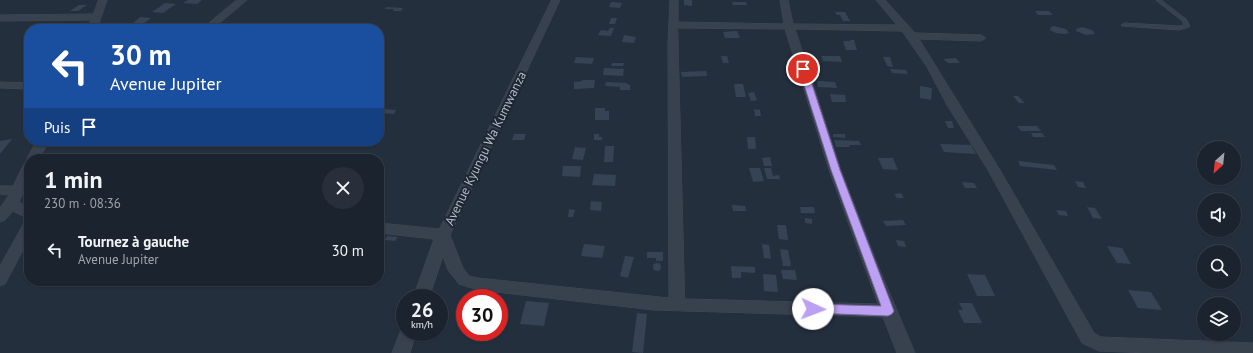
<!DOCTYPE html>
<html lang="fr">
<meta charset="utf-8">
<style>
body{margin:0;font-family:"PT Sans",sans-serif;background:#282f3a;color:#f1f3f6;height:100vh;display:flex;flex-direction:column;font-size:15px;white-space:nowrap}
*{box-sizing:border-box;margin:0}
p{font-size:13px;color:#a0a4aa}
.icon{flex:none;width:22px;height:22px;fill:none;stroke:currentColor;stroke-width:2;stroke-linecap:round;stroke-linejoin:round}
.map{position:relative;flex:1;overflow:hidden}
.drawer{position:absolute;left:24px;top:154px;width:360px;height:132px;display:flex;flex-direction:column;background:#1b232e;border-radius:16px;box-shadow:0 1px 3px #0004,0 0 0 1px #39404a}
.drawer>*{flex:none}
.hud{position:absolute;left:24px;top:24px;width:360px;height:122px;border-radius:16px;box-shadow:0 1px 3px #0004,0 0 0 1px #39404a;background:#1a4fa0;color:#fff;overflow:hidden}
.needle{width:26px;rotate:207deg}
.fabs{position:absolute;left:1197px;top:141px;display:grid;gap:8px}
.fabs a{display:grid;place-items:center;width:44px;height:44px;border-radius:50%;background:#1b232e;box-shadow:0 1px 3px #0004,0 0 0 1px #39404a;font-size:20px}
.speed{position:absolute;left:396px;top:289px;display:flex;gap:8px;font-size:20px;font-weight:700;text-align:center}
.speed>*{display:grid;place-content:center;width:52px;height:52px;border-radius:50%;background:#1b232e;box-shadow:0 1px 3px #0004,0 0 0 1px #39404a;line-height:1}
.speed small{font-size:10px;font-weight:400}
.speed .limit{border:6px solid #d22;background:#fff;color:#111}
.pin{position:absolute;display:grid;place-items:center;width:34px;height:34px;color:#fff;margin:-17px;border:2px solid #fff;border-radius:50%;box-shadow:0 1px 4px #0007}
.me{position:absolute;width:44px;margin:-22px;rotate:92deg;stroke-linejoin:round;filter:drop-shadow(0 0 3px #0008)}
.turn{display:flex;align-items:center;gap:14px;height:84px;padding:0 20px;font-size:18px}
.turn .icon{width:52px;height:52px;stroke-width:2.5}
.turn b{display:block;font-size:28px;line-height:34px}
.then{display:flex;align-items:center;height:38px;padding:0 20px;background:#0003;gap:8px;font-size:15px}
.round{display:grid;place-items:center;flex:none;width:42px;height:42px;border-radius:21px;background:#282f3a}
.summary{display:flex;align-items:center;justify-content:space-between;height:68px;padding:0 20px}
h1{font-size:24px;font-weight:700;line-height:30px}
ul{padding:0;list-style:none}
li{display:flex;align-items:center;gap:12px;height:56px;padding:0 20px}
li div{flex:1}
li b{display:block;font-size:15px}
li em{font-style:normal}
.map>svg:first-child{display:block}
.building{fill:#364354}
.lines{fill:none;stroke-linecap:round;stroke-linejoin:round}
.lane-casing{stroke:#414a57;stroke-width:1}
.street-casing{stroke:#414a57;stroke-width:1}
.lane{fill:#38414e;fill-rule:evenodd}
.street{fill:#38414e;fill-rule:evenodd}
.route{fill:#bca0f2;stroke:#7a689d}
.labels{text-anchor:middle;stroke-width:4;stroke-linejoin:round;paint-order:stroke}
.street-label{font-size:13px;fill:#b4bcc9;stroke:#1d2633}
</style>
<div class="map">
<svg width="1253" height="353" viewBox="0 0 1253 353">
<rect width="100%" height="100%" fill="#242f3e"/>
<path class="building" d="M188 0H202L197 4 183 3Z
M684 0H692V6L684 5Z
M611 2 622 3 620 8 609 7Z
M732 2H746L747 5H733Z
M165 3 176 4 163 13 152 12Z
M79 5H87L78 11H70Z
M386 7 403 8 401 11H393L394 9H385Z
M1035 11H1049L1053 15H1038Z
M835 12H845L850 21H843L840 15H837Z
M140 17 151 18 142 25H131Z
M611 18H617L615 24H609Z
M1054 26 1066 29 1069 33 1064 34 1056 33 1050 30 1051 27Z
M1082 27 1092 30 1095 34 1086 35 1076 31V29Z
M610 28H614L611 36 598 35 601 30 608 31Z
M737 31 740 38H725L723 32Z
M624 35 636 37 634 43 622 42Z
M850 40H854L857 50H846L843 41H851Z
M721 56H727L729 63H723Z
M821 56H840L842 62 823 61Z
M576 57 594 58 592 64 574 63Z
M883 57H890L893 67 887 66Z
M956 58 960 63H948L943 59Z
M612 63H624L623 66H611Z
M604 68 624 69 623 76 603 75Z
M890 69 906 70 908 74 892 73Z
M706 71 707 76 682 77 681 72Z
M583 80H595L594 88 574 89V82L582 81Z
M817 81 835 82 837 88 818 87Z
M606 82 627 83V84L630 85V90H620V87L605 86Z
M734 84H743L746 97H736Z
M920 86 932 88 931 100 920 98Z
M754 92 757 100 751 101 748 93Z
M830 94 845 95 846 102H832Z
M1013 96H1018L1025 103H1019Z
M595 108H605V111H609V120H595Z
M384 109 396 110 394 114 381 113Z
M754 109 760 110 761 116H755Z
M945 121H952L954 128H948Z
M1017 126H1037L1041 131H1021Z
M1031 133H1042L1045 137H1033Z
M514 134H526L524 140H512Z
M594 134H599V137H602V140H594Z
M833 134H845V138L833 137Z
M747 137H755L756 149H748Z
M12 139 0 154V141Z
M834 140 859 141 861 145H849L850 147H836Z
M940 144 971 145 976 154 944 152Z
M605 146H614L613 162H604Z
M575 147 586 148 583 160 572 159Z
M770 157 772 166H764L762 158Z
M878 158H893L898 170 883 169Z
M1018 161 1054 165 1057 170 1020 166Z
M563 166H581L580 177 562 176Z
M749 168H760L764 181 753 182Z
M764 168H771L773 176 779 175 780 179H767Z
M594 174 616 175 615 186 592 185Z
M1075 181 1083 182 1086 188 1078 187Z
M962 182 974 183 977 188H965Z
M901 193 904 198H897L894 194Z
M591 201 602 202 601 211 590 210Z
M732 205 745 206 746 211H733Z
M800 207H814L815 213H801Z
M1087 207 1095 208 1102 219 1093 218Z
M569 209 575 210 573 217H568Z
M1056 210 1066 211 1068 216 1059 215Z
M805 218 812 219V224L805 223Z
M903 220 906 225 886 226 883 221Z
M777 225H786L788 240 779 239Z
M387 236 398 237 395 241 385 240Z
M896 240 904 241 906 247 898 246Z
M584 244 605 246 602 258 581 256Z
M762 244 769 245 771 259 764 258Z
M1107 246 1122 248 1131 264 1117 263Z
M780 249 788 250 791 266H783Z
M647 252H663V261H656V258H647Z
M625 256 634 257 628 278 620 276Z
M653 267a4 4 0 1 1 8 0a4 4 0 1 1-8 0Z
M731 266 755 267V273L741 272V278H732Z
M781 270H795L797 280 783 279Z
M763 274 776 275 778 292 764 291Z
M967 274 985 275 995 296H977Z
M1128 290 1151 292 1162 310 1138 308Z
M526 301 549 303 544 326 520 324Z
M959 303H972L982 323H964L958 310H963Z
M637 313 647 314 643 353 632 352Z"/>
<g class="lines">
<g class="lane-casing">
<path id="lane" d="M1156 0H1161L1186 19 1190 26 1189 27 1179 30 1122 26 1121 25 1124 23 1179 26 1184 25 1182 21Z"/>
</g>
<g class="street-casing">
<path id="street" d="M99 0H107L97 29H87L91 20 0 21V15L93 14Z
M237 0H247L216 26H210L208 24 210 22Z
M552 0H560L450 235 463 268 469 276 478 278 669 298 668 43 670 0H678V22L784 24 780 0H788L793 24 897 25 876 0H885L915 33 981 35 986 38 981 41 919 39 1000 170 1094 333 1101 337 1253 343V353H1150L1099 351 1082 343 988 170 947 105 927 67 902 31 795 29 841 170 879 268 915 353H897L883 317 654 310 478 290 459 284 448 270 443 256 429 298H413L434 239 379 233V223L439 229ZM678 28 785 29 829 170 878 304 685 299Z
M0 82 29 83V89L0 88Z
M37 141H49L39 159H29V162L27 159Z
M29 163V180L19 202 29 208V219L13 211 5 220 0 222V208L9 195 0 194V186H13L24 164Z
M29 221V239L5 284 0 286V266L24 223Z
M405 326V332H416L410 353H392L402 327Z"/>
</g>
<use href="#lane" class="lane"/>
<use href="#street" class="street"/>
</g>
<path class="route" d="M803 66 807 69 840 170 894 311 892 314 888 316 813 313 809 312 807 309 809 306 813 304 881 306 831 170 799 69Z"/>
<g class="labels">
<g class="street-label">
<text transform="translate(485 148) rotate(-64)" y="5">Avenue Kyungu Wa Kumwanza</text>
</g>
</g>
</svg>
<div class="fabs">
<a><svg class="needle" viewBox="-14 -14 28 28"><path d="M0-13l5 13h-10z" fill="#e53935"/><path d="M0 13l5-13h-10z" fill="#a0a4aa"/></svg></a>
<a><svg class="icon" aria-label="sound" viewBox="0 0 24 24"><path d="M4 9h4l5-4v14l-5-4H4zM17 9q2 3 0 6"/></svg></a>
<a><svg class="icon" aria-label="search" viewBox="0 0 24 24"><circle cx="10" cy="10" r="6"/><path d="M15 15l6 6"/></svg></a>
<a><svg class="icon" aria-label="layers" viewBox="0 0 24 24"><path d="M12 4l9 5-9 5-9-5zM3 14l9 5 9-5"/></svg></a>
</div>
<div class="speed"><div>26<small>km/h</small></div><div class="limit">30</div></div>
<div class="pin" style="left:803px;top:69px;background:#d93025"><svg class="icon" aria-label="arrive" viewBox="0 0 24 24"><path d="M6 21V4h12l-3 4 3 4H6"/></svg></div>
<svg class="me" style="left:813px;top:309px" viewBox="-20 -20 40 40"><circle r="19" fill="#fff"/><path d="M0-13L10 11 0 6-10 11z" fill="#bca0f2"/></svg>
<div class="hud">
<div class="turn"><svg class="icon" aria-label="left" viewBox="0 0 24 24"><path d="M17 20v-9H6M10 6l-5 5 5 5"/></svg><div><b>30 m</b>Avenue Jupiter</div></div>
<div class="then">Puis<svg class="icon" aria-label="arrive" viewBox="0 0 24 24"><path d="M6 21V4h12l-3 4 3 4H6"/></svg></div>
</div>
<section class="drawer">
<div class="summary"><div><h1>1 min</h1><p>230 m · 08:36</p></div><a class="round"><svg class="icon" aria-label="close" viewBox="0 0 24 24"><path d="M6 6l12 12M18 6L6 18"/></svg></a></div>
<ul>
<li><svg class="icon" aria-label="left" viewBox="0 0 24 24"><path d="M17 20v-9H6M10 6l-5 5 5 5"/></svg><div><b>Tournez à gauche</b><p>Avenue Jupiter</p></div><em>30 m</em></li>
</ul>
</section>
</div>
